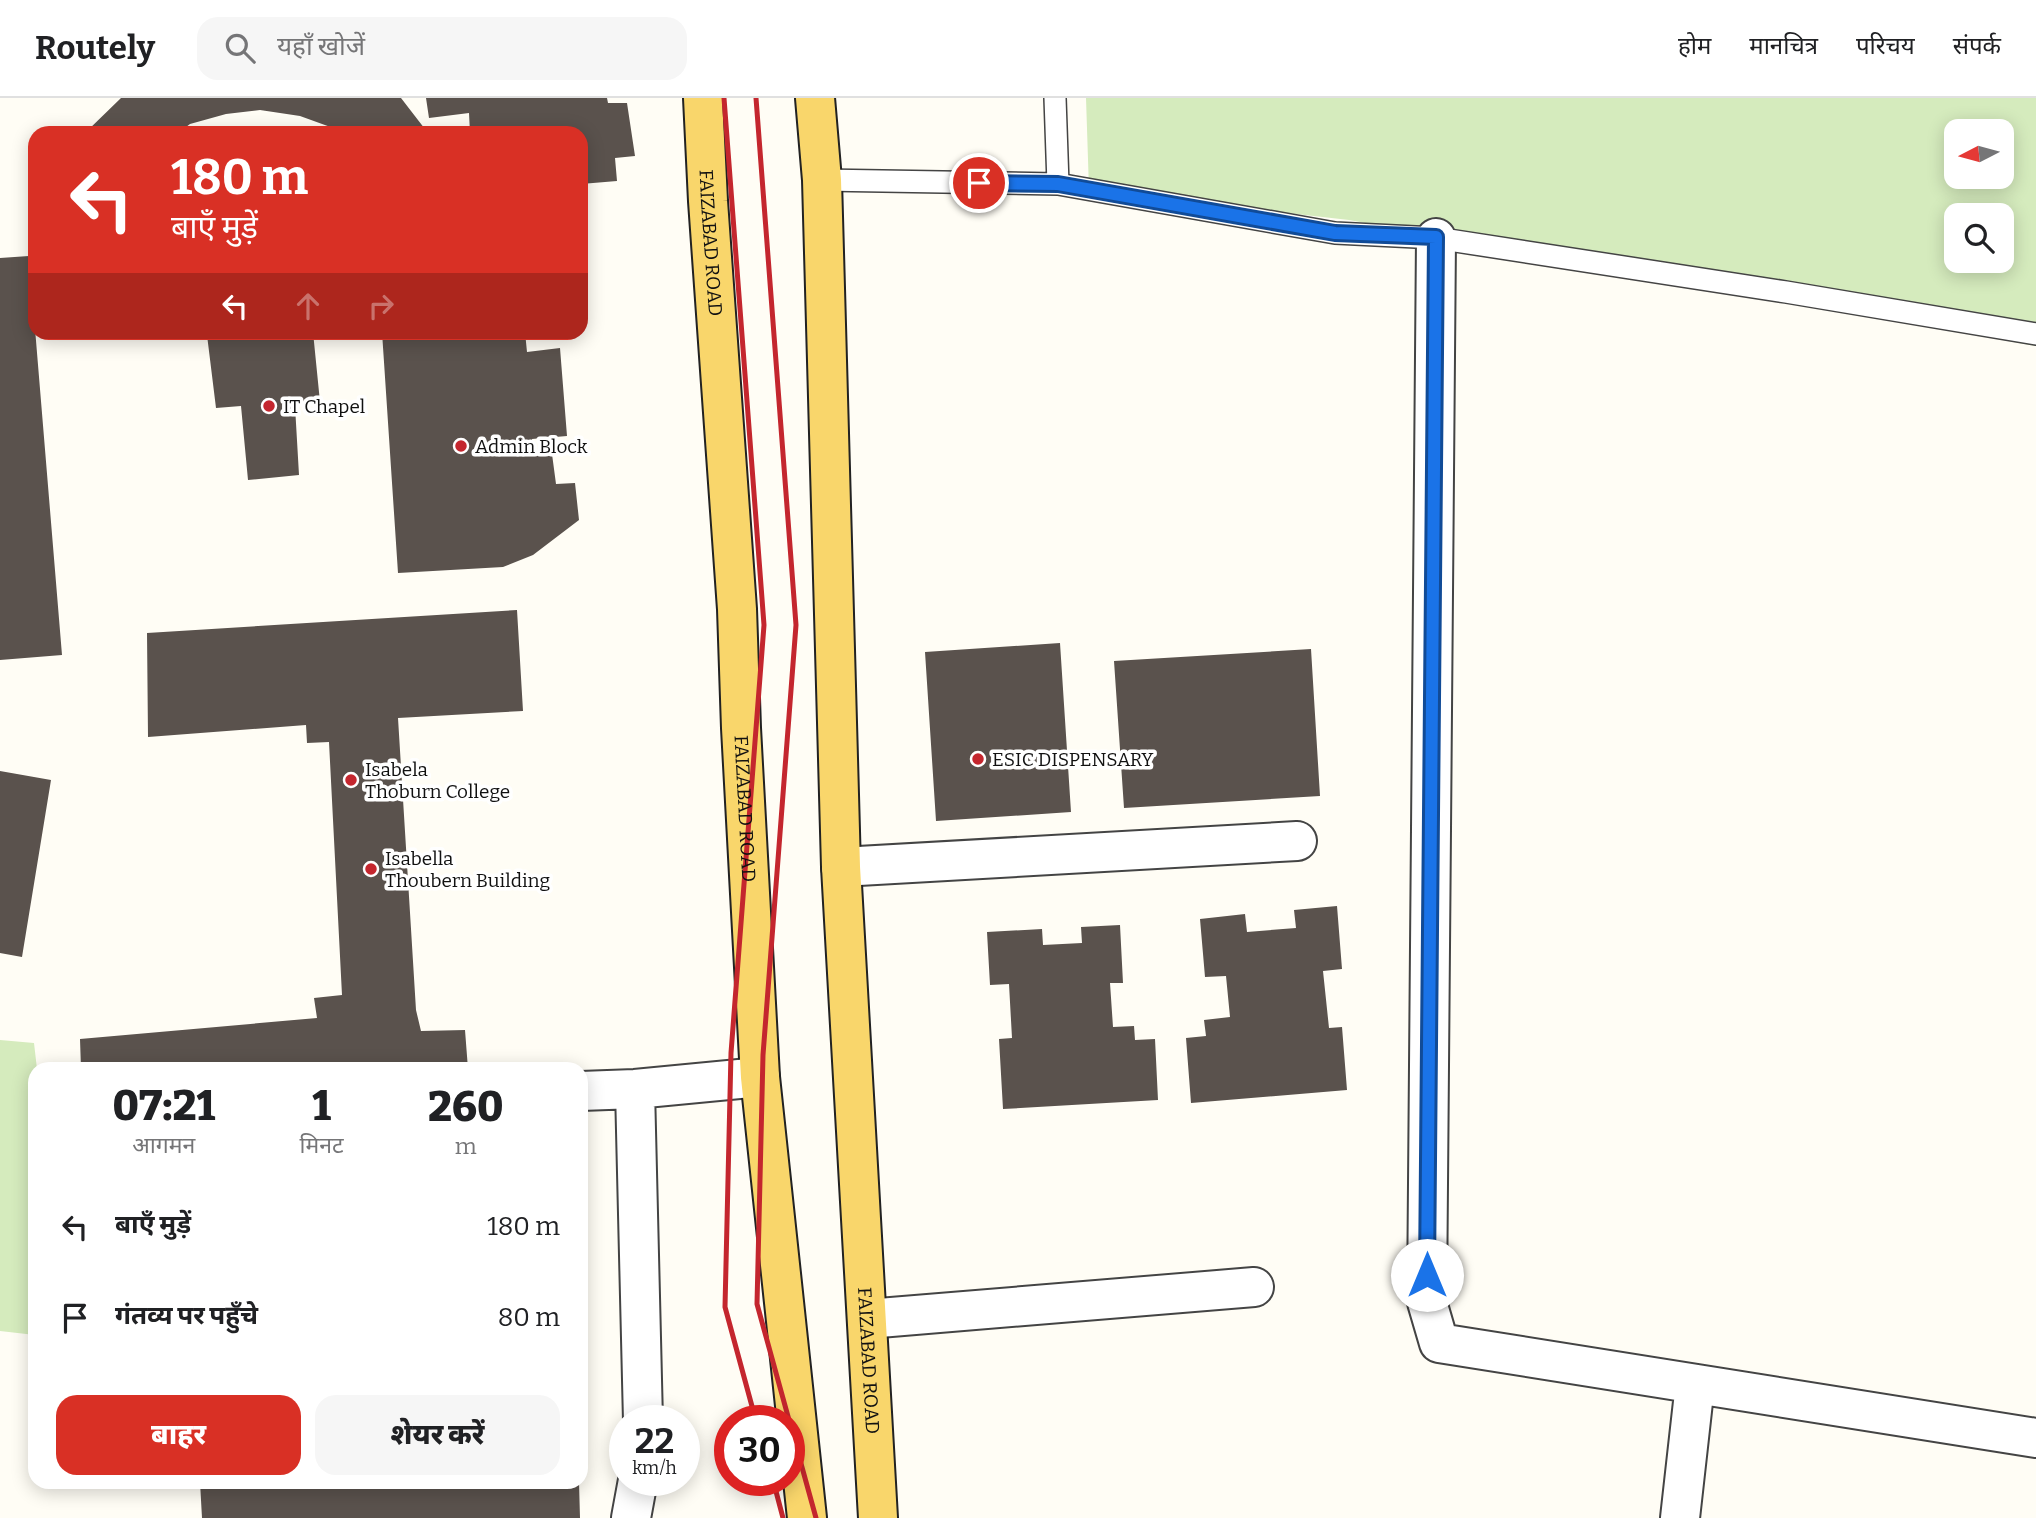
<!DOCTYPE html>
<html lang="hi">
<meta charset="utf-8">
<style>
body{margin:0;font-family:Bitter,"Noto Sans Devanagari",serif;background:#f6f6f6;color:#202124;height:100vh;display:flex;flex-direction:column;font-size:26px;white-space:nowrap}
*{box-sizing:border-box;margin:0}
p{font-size:23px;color:#757577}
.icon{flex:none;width:38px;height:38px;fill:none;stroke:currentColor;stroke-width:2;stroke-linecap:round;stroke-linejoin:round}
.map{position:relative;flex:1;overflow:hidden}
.sheet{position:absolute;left:28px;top:964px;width:560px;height:427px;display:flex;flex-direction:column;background:#fff;border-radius:21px;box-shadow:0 4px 18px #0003}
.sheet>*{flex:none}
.hud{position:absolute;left:28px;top:28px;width:560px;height:214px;border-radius:21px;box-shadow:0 4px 18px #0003;background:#d93025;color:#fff;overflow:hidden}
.needle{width:46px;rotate:264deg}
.tools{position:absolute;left:1944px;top:21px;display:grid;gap:14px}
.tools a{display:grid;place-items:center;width:70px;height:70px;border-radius:14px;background:#fff;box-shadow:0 4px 18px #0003;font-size:35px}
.speed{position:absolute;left:609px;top:1307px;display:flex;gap:14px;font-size:35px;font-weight:700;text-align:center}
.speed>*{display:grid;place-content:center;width:91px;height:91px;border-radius:50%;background:#fff;box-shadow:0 4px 18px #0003;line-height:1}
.speed small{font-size:18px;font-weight:400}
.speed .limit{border:10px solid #d22;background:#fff;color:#111}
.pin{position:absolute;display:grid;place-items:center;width:60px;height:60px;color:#fff;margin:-30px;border:4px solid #fff;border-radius:50%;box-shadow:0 2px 7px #0007}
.me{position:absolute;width:77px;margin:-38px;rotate:0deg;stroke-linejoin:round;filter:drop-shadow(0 0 5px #0008)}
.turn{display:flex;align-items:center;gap:24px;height:147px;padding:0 28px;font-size:32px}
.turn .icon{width:91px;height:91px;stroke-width:2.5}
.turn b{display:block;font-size:49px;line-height:60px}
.lanes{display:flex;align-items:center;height:66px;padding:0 28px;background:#0003;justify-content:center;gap:35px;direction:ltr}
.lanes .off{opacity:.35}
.eta{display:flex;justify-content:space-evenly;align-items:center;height:119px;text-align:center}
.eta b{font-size:42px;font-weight:800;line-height:49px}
.button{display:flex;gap:14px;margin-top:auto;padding:14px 28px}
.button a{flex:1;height:80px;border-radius:21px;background:#d93025;color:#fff;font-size:28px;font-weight:800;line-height:80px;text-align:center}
.button a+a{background:#f6f6f6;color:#202124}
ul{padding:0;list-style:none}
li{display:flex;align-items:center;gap:21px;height:91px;padding:0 28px}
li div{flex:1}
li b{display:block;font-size:26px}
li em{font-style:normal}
header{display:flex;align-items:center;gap:42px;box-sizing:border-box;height:98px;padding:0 35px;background:#fff;border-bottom:2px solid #e0e0e0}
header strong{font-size:33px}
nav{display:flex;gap:38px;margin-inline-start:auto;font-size:24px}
.search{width:490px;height:63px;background:#f6f6f6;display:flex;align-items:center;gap:18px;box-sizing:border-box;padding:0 24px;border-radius:21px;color:#757577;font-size:26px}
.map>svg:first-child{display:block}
.green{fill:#d5ebbd;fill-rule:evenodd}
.building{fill:#5a524d}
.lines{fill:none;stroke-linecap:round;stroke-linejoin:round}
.lane-casing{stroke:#444;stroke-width:24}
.street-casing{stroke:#444;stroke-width:42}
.primary-casing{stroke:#222;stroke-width:42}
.lane{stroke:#fff;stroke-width:21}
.street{stroke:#fff;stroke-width:38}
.primary{stroke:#f9d66b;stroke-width:38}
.rail{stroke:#c4262e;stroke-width:5}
.route-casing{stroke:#114b97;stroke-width:18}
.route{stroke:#1a73e8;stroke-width:12}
.poi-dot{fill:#c4262e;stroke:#fff;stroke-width:2.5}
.labels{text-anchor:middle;stroke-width:7;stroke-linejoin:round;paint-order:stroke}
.street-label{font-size:19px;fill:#111;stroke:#fff}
.poi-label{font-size:19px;fill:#111;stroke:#fff;text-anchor:start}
</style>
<header>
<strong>Routely</strong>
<div class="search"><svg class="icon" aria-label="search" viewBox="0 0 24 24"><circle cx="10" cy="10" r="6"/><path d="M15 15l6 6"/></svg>यहाँ खोजें</div>
<nav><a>होम</a><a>मानचित्र</a><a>परिचय</a><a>संपर्क</a></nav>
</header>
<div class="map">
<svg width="2036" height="1420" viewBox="0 0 2036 1420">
<rect width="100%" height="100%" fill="#fffdf5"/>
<path class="green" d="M1086 0H2036V248L1349 122 1089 92ZM1956 33H2002V79H1956ZM1956 117H2002V163H1956Z
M0 942 34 945 37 971H35V1237L0 1233Z"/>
<path class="building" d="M121 0H401L428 35H347L300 18 260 12 226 16 190 26 178 35H85Z
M426 0H607L608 5H627L635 58 615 60 617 83 581 86V35H470L469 15 429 20Z
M29 158 62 557 0 562V160Z
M242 234H313L320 304 295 308 299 377 248 382 241 308 216 310 207 237Z
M382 234H525L527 254 560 250 567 338 532 341 533 357 552 356 556 386 575 385 579 422 533 457 503 469 398 475Z
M517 512 523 613 398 620 416 912 421 933 465 932 468 971H81L80 941 317 920 314 900 342 897 329 644 307 645 306 627 148 639 147 535Z
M1060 545 1071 714 936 723 925 554Z
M1311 551 1320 698 1124 710 1114 563Z
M0 673 51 682 22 859 0 855Z
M1337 808 1342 871 1323 873 1329 930 1342 929 1347 992 1191 1005 1186 940 1206 938 1204 922 1230 919 1226 878 1205 879 1200 821 1245 816 1247 834 1296 830 1294 812Z
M1120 827 1123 885H1110L1113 929 1134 928 1135 942 1155 941 1158 1002 1003 1011 999 941 1012 940 1009 886 990 887 987 834 1042 831 1043 847 1082 845 1081 829Z
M200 1384H579L580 1420H202Z"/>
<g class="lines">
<g class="lane-casing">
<path id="lane" d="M822 82 1058 86 1055 0
M1058 86 1335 135 1436 140 1786 194 2036 236"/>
</g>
<g class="street-casing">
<path id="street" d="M1436 140 1427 1204 1439 1245 2036 1340
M841 769 1297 743
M635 991 643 1323
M581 993 635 991 760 979
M867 1221 1254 1189
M631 1420 638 1382
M1680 1420 1695 1286"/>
</g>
<g class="primary-casing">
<g id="primary">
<path id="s1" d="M703 0 708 103 737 511 741 630 760 979 807 1420"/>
<path id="s2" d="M815 0 822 82 841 769 878 1420"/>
</g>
</g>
<use href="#lane" class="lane"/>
<use href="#street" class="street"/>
<use href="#primary" class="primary"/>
<path class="rail" d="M724 0 764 527 731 955 725 1209 756 1323
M756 0 796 527 763 957 757 1206 816 1420
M773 1382 783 1420"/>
</g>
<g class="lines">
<g class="route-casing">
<path id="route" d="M979 85 1058 86 1335 135 1436 139 1427 1177"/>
</g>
<use href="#route" class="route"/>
</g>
<g class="poi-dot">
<circle cx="269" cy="308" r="7"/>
<circle cx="461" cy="348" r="7"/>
<circle cx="978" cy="661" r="7"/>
<circle cx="351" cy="682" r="7"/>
<circle cx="371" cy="771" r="7"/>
</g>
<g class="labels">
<g class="street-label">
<text dy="7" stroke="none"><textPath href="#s1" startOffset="145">FAIZABAD ROAD</textPath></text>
<text dy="7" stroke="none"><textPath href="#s1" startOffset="712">FAIZABAD ROAD</textPath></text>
<text dy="7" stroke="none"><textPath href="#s2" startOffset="1264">FAIZABAD ROAD</textPath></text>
</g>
<g class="poi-label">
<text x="283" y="315">IT Chapel</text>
<text x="475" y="355">Admin Block</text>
<text x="992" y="668">ESIC DISPENSARY</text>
<text x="365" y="678">Isabela<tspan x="365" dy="22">Thoburn College</tspan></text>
<text x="385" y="767">Isabella<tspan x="385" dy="22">Thoubern Building</tspan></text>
</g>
</g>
</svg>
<div class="tools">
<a><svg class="needle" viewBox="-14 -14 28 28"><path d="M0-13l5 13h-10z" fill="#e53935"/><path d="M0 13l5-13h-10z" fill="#757577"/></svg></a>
<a><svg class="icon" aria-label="search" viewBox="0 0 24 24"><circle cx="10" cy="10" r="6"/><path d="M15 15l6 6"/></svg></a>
</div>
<div class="speed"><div>22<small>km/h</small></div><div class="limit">30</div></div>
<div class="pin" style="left:979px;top:85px;background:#d93025"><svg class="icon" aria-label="arrive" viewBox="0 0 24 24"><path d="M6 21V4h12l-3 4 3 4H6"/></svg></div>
<svg class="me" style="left:1427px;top:1177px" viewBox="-20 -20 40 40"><circle r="19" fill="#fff"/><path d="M0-13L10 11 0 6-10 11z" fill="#1a73e8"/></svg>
<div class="hud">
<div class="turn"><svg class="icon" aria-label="left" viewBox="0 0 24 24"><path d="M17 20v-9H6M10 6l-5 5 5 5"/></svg><div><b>180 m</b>बाएँ मुड़ें</div></div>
<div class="lanes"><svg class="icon" aria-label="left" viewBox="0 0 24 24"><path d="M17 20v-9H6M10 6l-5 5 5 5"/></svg><svg class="icon off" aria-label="ahead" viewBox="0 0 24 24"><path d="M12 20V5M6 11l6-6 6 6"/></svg><svg class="icon off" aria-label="right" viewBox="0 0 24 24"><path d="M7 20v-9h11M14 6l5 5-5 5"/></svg></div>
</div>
<section class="sheet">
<div class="eta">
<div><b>07:21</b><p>आगमन</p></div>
<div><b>1</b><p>मिनट</p></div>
<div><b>260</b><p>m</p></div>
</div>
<ul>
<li><svg class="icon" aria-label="left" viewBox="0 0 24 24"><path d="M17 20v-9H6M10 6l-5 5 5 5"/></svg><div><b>बाएँ मुड़ें</b></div><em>180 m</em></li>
<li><svg class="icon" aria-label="arrive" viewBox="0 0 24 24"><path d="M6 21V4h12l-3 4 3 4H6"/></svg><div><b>गंतव्य पर पहुँचे</b></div><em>80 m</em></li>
</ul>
<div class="button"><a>बाहर</a><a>शेयर करें</a></div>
</section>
</div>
